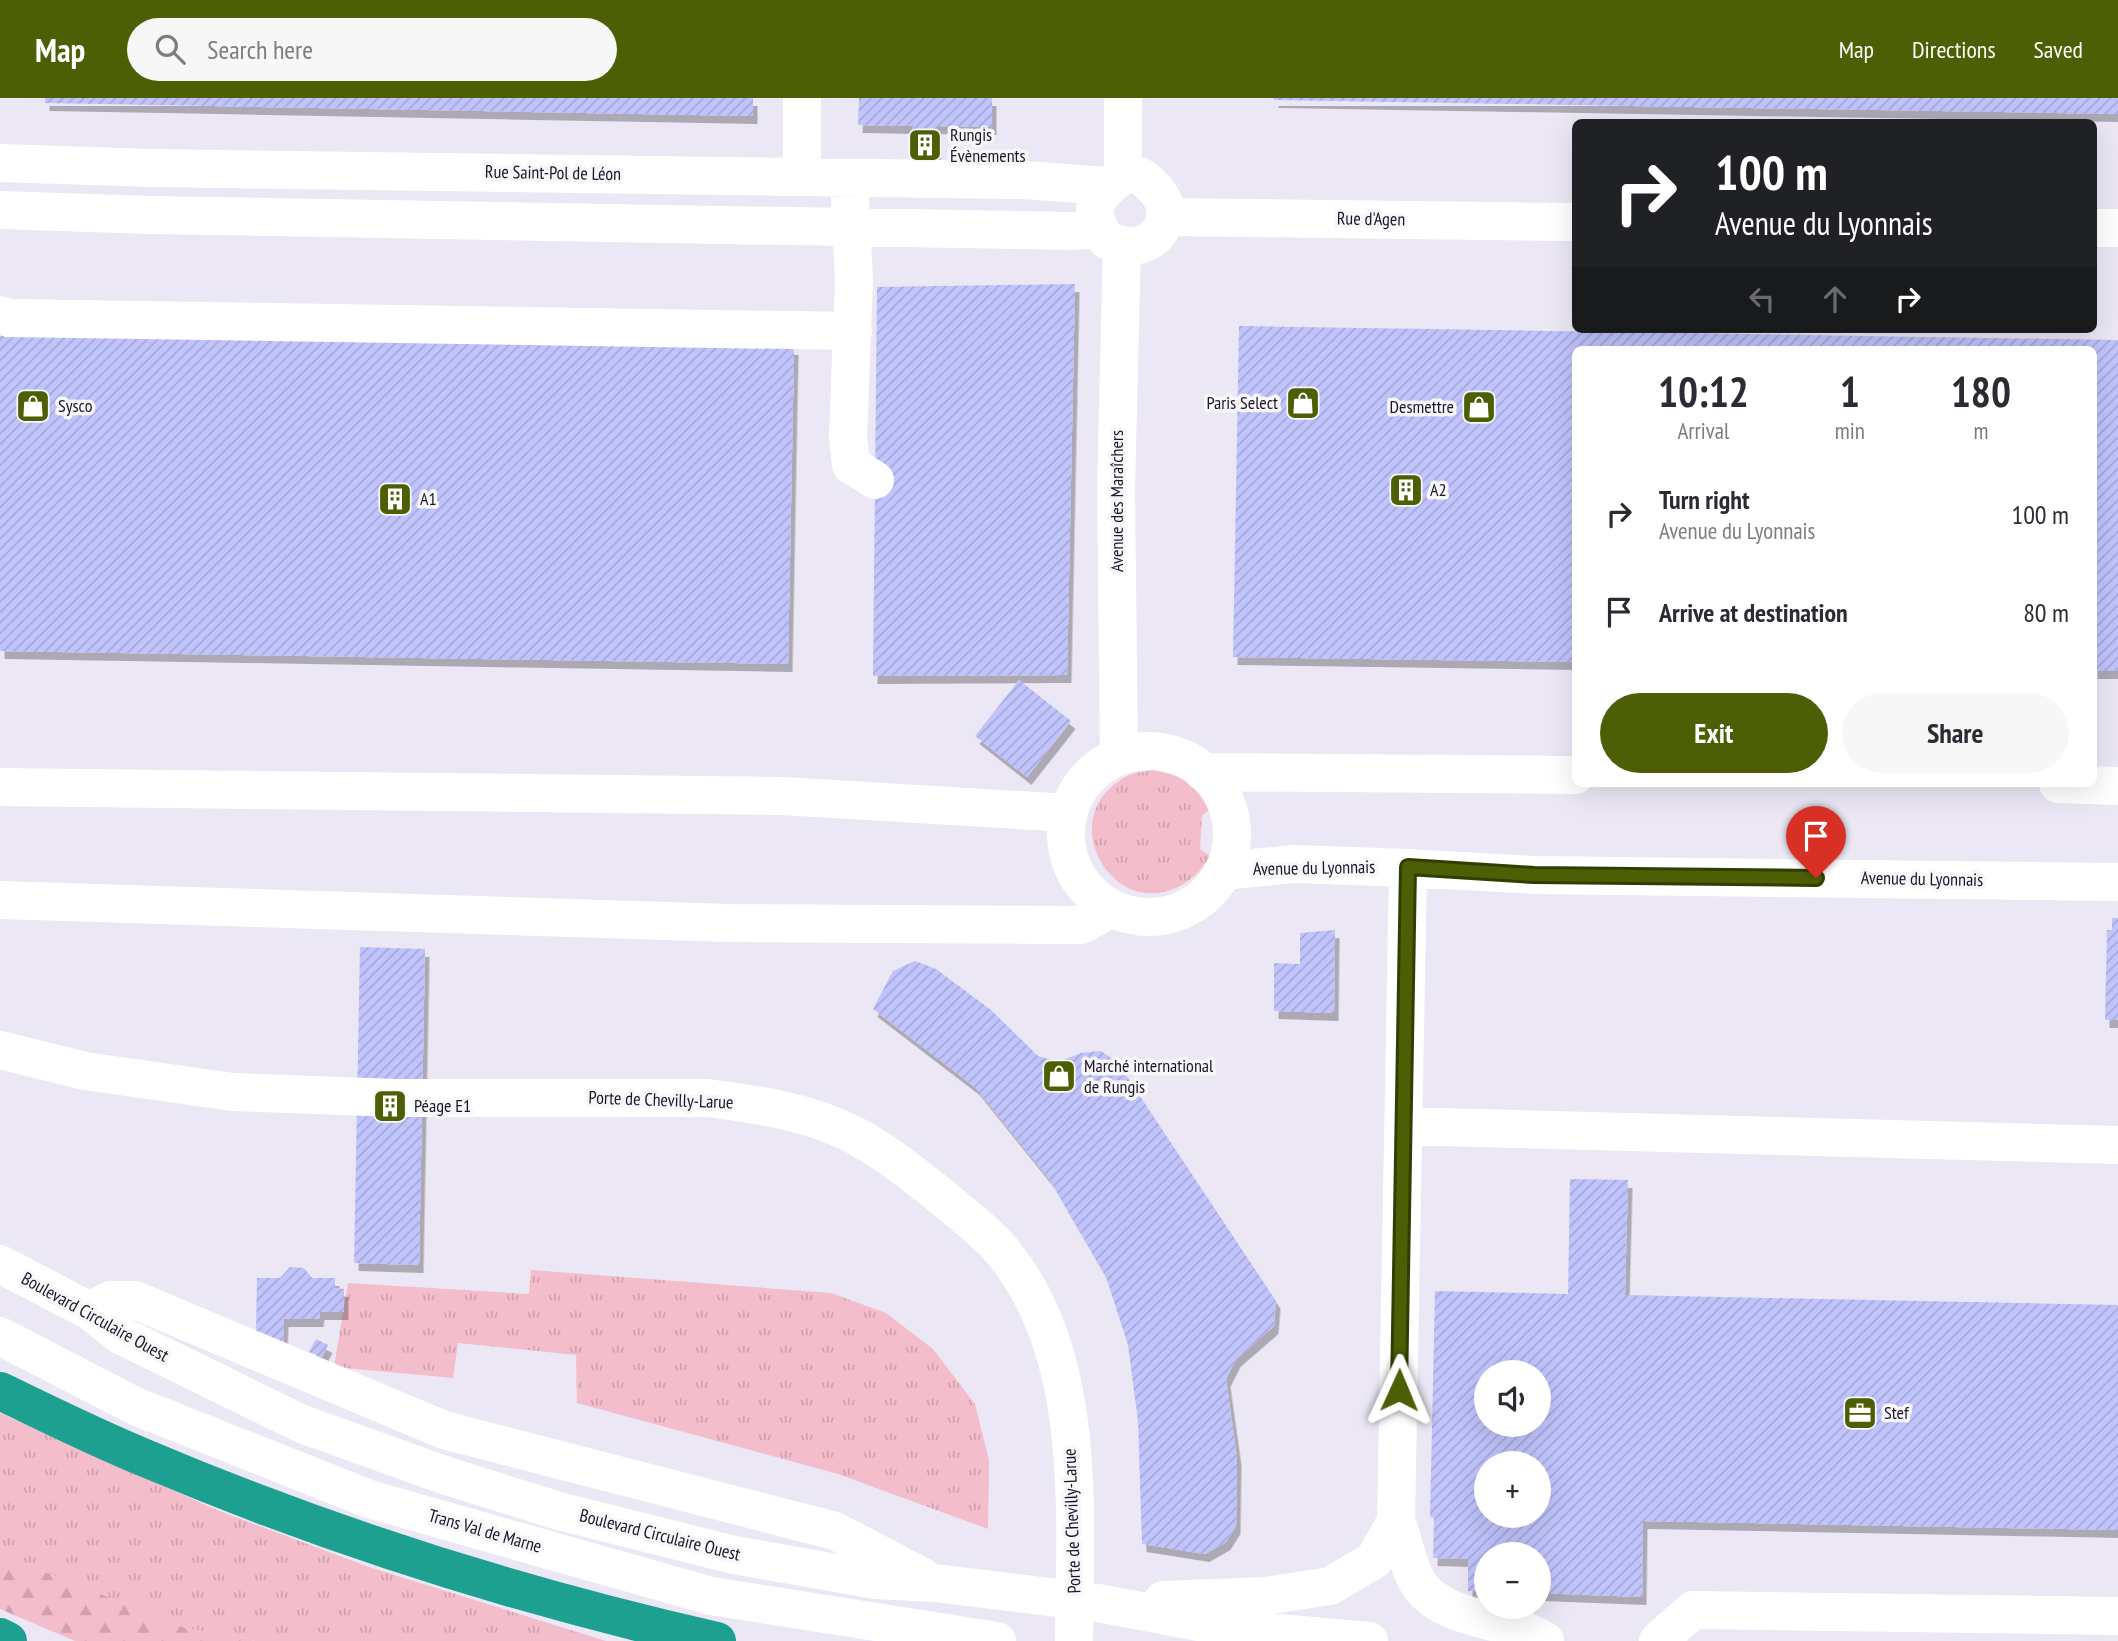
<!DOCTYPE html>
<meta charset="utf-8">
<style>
body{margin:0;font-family:"PT Sans Narrow",sans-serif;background:#f7f7f7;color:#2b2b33;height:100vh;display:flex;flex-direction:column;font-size:26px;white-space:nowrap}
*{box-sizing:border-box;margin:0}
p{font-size:23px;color:#7c7c81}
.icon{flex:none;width:38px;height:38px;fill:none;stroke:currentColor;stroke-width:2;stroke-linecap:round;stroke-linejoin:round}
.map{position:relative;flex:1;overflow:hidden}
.details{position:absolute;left:1572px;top:248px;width:525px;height:441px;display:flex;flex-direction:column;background:#fff;border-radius:10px;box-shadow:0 7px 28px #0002}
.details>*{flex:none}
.hud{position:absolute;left:1572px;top:21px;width:525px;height:214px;border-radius:10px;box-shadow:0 7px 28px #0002;background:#202124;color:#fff;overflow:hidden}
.buttons{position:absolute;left:1474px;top:1262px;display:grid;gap:14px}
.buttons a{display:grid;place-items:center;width:77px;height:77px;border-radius:50%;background:#fff;box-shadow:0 7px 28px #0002;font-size:35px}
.pin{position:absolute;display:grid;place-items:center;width:60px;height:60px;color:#fff;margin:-72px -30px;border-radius:50% 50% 50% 0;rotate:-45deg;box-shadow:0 0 7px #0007}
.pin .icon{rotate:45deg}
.me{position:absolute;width:77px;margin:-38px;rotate:1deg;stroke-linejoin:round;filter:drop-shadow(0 0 5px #0008)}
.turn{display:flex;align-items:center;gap:24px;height:147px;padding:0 28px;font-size:32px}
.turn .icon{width:91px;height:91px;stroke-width:2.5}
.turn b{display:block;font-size:49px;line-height:60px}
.lanes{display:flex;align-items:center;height:66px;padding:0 28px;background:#0003;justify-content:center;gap:35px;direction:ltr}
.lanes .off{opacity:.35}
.eta{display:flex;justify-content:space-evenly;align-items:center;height:119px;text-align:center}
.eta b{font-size:42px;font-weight:600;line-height:49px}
.cta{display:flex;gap:14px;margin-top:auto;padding:14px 28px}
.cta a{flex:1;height:80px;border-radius:42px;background:#4c5f04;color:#fff;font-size:28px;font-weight:600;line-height:80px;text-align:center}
.cta a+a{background:#f7f7f7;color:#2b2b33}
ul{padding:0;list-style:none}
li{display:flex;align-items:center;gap:21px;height:98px;padding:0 28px}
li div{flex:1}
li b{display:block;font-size:26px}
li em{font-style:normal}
header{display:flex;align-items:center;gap:42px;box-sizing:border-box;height:98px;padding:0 35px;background:#4c5f04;color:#fff}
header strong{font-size:33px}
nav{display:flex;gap:38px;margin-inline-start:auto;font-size:24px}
.search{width:490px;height:63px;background:#f7f7f7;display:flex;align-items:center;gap:18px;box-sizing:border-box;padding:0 24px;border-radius:38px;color:#7c7c81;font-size:26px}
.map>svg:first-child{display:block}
.grass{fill:url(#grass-tufts)}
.forest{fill:url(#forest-firs)}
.building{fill:url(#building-hatch);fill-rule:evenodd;filter:url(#shadow)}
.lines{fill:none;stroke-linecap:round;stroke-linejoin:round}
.minor{stroke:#fff;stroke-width:38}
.highway{stroke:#1da090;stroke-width:38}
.route-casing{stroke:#313e03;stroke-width:18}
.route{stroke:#4c5f04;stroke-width:12}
.labels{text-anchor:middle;stroke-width:7;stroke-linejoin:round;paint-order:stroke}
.poi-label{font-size:18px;fill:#1e132c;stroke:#f7f7f7;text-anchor:start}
.street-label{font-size:18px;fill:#1e132c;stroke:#f7f7f7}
</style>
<header>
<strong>Map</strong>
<div class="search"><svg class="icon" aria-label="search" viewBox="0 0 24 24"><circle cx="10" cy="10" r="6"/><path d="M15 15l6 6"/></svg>Search here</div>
<nav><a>Map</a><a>Directions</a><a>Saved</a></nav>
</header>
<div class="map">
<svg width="2118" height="1543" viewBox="0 0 2118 1543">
<defs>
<pattern id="grass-tufts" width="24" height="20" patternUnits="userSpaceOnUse" patternTransform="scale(1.75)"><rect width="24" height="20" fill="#f4bdcb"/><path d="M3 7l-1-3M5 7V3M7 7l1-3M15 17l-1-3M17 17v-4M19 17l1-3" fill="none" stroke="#d1a2ae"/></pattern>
<pattern id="forest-firs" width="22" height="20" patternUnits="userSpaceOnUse" patternTransform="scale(1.75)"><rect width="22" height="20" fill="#f4bdcb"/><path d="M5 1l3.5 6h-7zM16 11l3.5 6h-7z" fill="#d1a2ae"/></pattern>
<pattern id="building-hatch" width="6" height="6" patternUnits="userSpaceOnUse" patternTransform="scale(1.75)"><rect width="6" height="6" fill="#c1c4fc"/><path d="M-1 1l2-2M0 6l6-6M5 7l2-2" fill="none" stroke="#a5a8d8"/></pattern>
<filter id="shadow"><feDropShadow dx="4.5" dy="8" stdDeviation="0" flood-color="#0004"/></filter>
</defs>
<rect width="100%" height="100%" fill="#ece7f5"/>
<path class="grass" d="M1153 672C1185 679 1192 683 1210 711L1202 718 1200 751 1210 758C1205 765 1200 774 1193 779 1121 838 1046 721 1127 678 1135 674 1145 674 1153 672Z
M531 1172 831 1195 886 1215 933 1251 975 1306 989 1362 988 1431 838 1376 577 1305 576 1257 458 1245 453 1280 334 1269 348 1185 529 1196Z
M0 1315 217 1412 369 1469 606 1543H255L239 1538 188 1531 0 1456Z"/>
<path class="forest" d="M0 1456 188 1531 239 1538 255 1543H75L0 1511Z"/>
<path class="building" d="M45 0H753V18L45 5Z
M859 0H992V29L937 28 936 67 912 65 913 28 858 27Z
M1274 0H2118V16L1274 2Z
M1075 186 1067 577 873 578 877 189Z
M1239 228 2118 242V573H2093V252H1575V564L1233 559Z
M0 236 794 249 788 566 0 553Z
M1019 582 1071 623 1027 679 975 638Z
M2112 820H2118V922H2105L2107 832H2112Z
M1335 832 1334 915 1274 913V865L1300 866V835Z
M360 849 425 851 419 1167 354 1165Z
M915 863 936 871 991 912 1038 958 1058 964 1081 955 1101 953 1118 965 1276 1203 1274 1228 1236 1261 1226 1281 1237 1360 1236 1428 1226 1444 1205 1456 1142 1446 1138 1323 1128 1247 1106 1179 1050 1082 975 989 873 911 893 873Z
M1570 1081 1628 1082 1625 1197 2118 1207V1432L1643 1423 1642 1499 1538 1495V1456H1486V1493H1468V1461L1433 1460 1434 1420 1430 1419 1435 1193 1568 1196ZM1486 1274H1538V1326H1486ZM1486 1365H1538V1418H1486Z
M290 1169 304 1170 312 1180H335V1190L344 1191V1214H320L319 1221H284L283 1246 256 1234 257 1180H280Z
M316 1241 328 1247 322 1259 309 1254Z"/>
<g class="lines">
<path class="minor" d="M802 0V78
M0 65 153 70 1024 82 1106 88
M1123 77C1127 77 1135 76 1139 78 1143 79 1149 85 1152 88 1176 108 1166 144 1134 148 1125 149 1116 145 1108 143 1083 113 1097 97 1123 77Z
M1123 77V0
M850 102 854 182 848 339 851 367 875 382
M0 112 150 117 1073 133 1098 131
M1166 119 1575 124
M2093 130H2118
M0 217 8 220 853 233
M1066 736a83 83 0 1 1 166 0a83 83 0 1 1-166 0Z
M1119 659 1116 391 1122 147
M1203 674 1575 677
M2058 686 2118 688
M0 689 783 698 1069 715
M1408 770 1396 1423C1405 1444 1406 1465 1418 1485 1444 1525 1509 1519 1545 1543
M1223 773 1294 766 1408 770 1534 777 2118 784
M0 802 729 825 1081 827 1111 811
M0 952 85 973 233 994 396 1000H707C754 1006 806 1013 850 1035 882 1051 909 1073 937 1095 957 1112 979 1128 997 1147 1089 1250 1075 1415 1074 1543
M1403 1028 2118 1047
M0 1166 90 1213 120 1237 302 1326 447 1378 559 1413 734 1457 876 1482 935 1485 1098 1505 1235 1531 1369 1543
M90 1213 110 1202H135L444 1332 835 1433 923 1479
M0 1238 135 1308 369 1401 711 1498 997 1543
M1163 1502 1266 1498 1330 1488 1374 1462 1396 1423
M1658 1543 1693 1512 2118 1518"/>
<path class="highway" d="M0 1293C48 1316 96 1340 145 1360 329 1438 522 1499 717 1543
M0 1539 8 1543"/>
</g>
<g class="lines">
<g class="route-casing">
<path id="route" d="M1399 1292 1408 769 1534 777 1816 780"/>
</g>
<use href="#route" class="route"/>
</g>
<defs>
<g id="building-square" transform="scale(1.75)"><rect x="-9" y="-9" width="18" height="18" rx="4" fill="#4c5f04" stroke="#f7f7f7"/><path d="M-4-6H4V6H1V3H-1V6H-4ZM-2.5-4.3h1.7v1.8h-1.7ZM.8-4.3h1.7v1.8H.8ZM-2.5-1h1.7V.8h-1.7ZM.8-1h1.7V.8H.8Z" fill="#fff"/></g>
<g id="shop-square" transform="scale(1.75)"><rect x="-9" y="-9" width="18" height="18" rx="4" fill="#4c5f04" stroke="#f7f7f7"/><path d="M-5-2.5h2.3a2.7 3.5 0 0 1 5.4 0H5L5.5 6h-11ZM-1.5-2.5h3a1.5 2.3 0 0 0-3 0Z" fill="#fff"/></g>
<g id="office-square" transform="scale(1.75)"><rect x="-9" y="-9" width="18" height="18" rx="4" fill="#4c5f04" stroke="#f7f7f7"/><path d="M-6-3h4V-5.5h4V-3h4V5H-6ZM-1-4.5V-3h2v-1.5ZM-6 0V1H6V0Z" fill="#fff"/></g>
</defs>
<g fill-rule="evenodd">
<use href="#building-square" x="925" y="47"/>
<use href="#shop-square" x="1303" y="305"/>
<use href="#shop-square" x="33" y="308"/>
<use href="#shop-square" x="1479" y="309"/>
<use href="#building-square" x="1406" y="392"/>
<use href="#building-square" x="395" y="401"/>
<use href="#shop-square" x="1059" y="978"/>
<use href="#building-square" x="390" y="1008"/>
<use href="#office-square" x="1860" y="1315"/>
</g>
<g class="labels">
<g class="poi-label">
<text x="950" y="43">Rungis<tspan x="950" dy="21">Évènements</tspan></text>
<text x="1278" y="311" text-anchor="end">Paris Select</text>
<text x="58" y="314">Sysco</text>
<text x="1454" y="315" text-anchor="end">Desmettre</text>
<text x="1430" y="398">A2</text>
<text x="420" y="407">A1</text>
<text x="1084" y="974">Marché international<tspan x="1084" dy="21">de Rungis</tspan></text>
<text x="414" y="1014">Péage E1</text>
<text x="1884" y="1321">Stef</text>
</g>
<g class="street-label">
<text transform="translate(553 75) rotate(1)" y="6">Rue Saint-Pol de Léon</text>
<text transform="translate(1371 121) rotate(1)" y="6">Rue d'Agen</text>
<text transform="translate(1117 403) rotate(-90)" y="6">Avenue des Maraîchers</text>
<text transform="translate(1314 770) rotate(-1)" y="6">Avenue du Lyonnais</text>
<text transform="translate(1922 781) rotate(1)" y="6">Avenue du Lyonnais</text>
<text transform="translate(661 1002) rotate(2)" y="6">Porte de Chevilly-Larue</text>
<text transform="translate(95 1219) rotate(29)" y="6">Boulevard Circulaire Ouest</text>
<text transform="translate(1072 1423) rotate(-92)" y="6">Porte de Chevilly-Larue</text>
<text transform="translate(485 1433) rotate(16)" y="6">Trans Val de Marne</text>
<text transform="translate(660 1437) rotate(14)" y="6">Boulevard Circulaire Ouest</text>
</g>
</g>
</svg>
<div class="buttons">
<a><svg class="icon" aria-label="sound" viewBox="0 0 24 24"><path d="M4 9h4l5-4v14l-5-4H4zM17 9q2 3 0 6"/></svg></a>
<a>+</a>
<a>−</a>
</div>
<div class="pin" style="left:1816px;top:780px;background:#d93025"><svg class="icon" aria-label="arrive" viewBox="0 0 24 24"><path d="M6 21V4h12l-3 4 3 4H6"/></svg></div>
<svg class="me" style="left:1399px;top:1292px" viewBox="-20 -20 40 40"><path d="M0-17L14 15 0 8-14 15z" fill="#4c5f04" stroke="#fff" stroke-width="4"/></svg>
<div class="hud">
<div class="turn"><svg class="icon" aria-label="right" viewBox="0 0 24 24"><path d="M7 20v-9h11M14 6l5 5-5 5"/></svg><div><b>100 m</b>Avenue du Lyonnais</div></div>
<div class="lanes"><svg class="icon off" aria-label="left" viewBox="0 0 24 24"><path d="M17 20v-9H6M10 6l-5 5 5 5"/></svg><svg class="icon off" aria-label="ahead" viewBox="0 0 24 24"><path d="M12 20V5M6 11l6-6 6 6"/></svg><svg class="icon" aria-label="right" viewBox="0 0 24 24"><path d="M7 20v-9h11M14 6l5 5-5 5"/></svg></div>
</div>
<section class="details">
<div class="eta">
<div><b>10:12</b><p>Arrival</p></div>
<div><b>1</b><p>min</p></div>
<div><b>180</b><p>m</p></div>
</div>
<ul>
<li><svg class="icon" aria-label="right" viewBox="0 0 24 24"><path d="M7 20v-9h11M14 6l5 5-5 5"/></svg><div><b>Turn right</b><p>Avenue du Lyonnais</p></div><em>100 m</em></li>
<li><svg class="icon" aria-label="arrive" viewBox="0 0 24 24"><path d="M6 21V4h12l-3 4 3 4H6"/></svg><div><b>Arrive at destination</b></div><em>80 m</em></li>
</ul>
<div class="cta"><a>Exit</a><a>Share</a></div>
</section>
</div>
